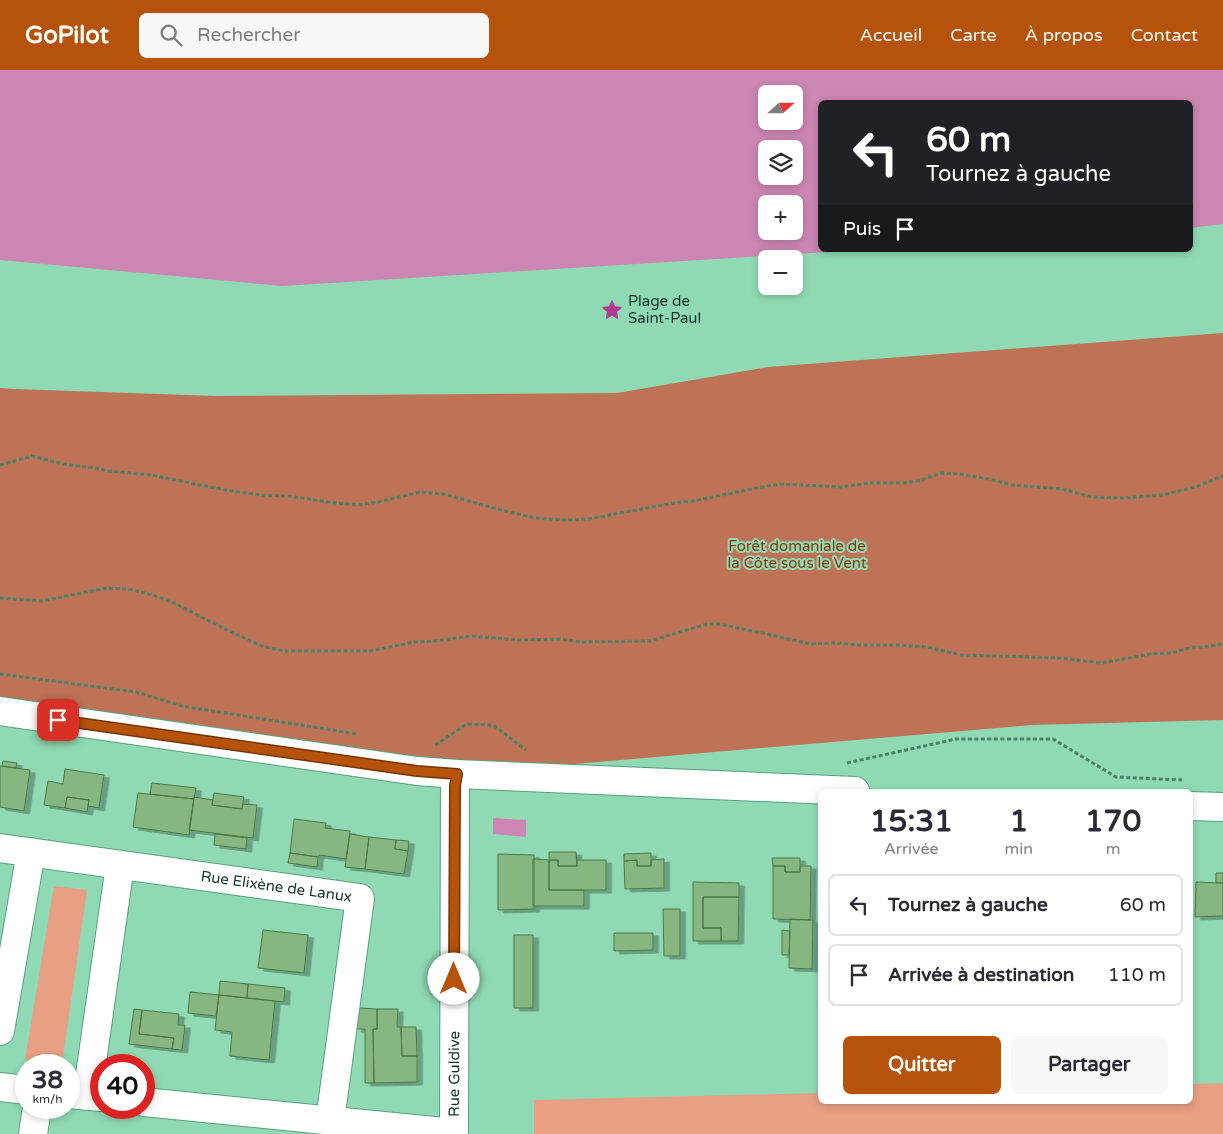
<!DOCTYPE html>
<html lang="fr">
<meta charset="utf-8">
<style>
body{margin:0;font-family:"Varela Round",sans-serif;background:#f7f7f7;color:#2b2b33;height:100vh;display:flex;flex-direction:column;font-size:19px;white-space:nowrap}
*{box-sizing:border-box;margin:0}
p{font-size:16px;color:#7c7c81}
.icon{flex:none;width:28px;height:28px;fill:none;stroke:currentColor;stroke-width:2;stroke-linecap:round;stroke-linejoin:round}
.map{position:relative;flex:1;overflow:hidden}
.side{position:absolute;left:818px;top:719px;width:375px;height:315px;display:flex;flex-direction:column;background:#fff;border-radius:8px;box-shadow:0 2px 8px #0003}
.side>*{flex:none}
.top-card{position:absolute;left:818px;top:30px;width:375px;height:152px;border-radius:8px;box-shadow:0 2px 8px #0003;background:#202124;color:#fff;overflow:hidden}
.needle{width:32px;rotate:69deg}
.controls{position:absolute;left:758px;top:15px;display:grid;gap:10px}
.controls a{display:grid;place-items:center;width:45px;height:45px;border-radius:8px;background:#fff;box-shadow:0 2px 8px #0003;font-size:25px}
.speed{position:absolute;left:15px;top:984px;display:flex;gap:10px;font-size:25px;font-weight:700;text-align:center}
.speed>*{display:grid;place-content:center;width:65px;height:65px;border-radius:50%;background:#fff;box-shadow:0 2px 8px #0003;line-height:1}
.speed small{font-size:12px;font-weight:400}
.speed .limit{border:8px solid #d22;background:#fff;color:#111}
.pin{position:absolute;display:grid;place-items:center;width:42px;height:42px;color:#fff;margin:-21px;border-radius:10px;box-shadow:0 2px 8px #0006}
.me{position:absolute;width:55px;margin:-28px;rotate:0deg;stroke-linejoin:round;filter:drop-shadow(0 0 4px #0008)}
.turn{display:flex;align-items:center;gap:18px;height:105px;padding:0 25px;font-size:22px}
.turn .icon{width:65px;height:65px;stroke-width:2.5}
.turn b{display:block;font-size:35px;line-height:42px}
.then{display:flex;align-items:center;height:48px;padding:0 25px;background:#0003;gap:10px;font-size:19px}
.eta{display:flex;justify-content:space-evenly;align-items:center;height:85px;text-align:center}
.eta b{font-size:30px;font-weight:700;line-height:35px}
.primary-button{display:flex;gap:10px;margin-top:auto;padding:10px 25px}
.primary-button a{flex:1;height:58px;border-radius:8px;background:#b45309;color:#fff;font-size:20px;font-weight:700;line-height:58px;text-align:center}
.primary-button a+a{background:#f7f7f7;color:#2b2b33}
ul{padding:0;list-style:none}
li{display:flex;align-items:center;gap:15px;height:62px;margin:0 10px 8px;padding:0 15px;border:2px solid #e1e1e2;border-radius:8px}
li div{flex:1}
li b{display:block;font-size:19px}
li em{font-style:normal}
header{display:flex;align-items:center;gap:30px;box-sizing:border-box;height:70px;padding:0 25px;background:#b45309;color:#fff}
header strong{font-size:24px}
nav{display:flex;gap:28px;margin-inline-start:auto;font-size:18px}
.search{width:350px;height:45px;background:#f7f7f7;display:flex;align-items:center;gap:12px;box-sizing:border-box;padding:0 18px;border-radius:8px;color:#7c7c81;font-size:19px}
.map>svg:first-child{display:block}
.green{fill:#e99f83}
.forest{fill:#be7357}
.water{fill:#cc86b3;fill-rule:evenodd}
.building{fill:#87b780;stroke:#4b7844;filter:url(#shadow)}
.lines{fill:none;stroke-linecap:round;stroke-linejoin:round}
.minor-casing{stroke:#57a07d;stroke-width:30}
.tertiary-casing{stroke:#57a07d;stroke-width:30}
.secondary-casing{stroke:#57a07d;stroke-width:30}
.path{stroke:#4d8066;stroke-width:3;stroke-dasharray:4 2.5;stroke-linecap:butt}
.minor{stroke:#fff;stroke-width:28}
.tertiary{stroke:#fff;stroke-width:28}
.secondary{stroke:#fff;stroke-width:28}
.route-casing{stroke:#753606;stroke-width:12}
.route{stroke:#b45309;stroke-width:9}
.labels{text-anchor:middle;stroke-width:4;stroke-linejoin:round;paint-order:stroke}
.poi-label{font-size:15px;fill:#153425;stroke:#8fdab4;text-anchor:start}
.park-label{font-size:15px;fill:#8f3407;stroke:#8fdab4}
.street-label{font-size:15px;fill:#153425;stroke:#8fdab4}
</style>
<header>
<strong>GoPilot</strong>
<div class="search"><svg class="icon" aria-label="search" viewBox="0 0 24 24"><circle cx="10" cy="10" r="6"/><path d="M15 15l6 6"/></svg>Rechercher</div>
<nav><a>Accueil</a><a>Carte</a><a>À propos</a><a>Contact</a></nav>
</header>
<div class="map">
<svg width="1223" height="1064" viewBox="0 0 1223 1064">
<defs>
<filter id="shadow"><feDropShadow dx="5.5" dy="3" stdDeviation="0" flood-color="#0004"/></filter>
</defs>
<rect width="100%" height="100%" fill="#8fdab4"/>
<path class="green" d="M54 816 87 820 62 994 25 990Z
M1223 1013V1064H534V1030L820 1023V1031H1190V1014Z"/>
<path class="forest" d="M1223 263V650L1032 655 457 704 0 641V318L15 319 216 326 617 323 768 297Z"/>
<path class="water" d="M0 0H1223V154L1190 158V32H820V180H860L282 216 0 190ZM766 24H794V51H766ZM766 79H794V106H766ZM766 134H794V161H766Z
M493 748 526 750V767L493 764Z"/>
<path class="building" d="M3 691 17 693 16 698 2 696Z
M0 696 30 700 24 741 0 737Z
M65 699 104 705 99 738 88 736 89 730 67 727 65 738 44 735 48 711 63 714Z
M152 713 196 718 194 729 150 724Z
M138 723 194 729 189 765 133 757Z
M214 723 244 727 242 739 212 735Z
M67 727 89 730 87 742 65 738Z
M194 727 213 730 212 735 242 739 243 734 257 735 253 768 189 760Z
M294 749 326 753 325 758 350 761 346 789 319 785 318 787 290 783Z
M215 764 247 768 246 779 214 775Z
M350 764 369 767 365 799 345 797Z
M369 767 396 770 395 779 408 781 404 804 365 799Z
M396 770 409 771 408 781 395 779Z
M549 782H576L577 796H558V790H549Z
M290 783 318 787 317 797 288 793Z
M651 783V796H637V790L624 791V784Z
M498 784 534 785V839L498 840Z
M772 788H800V802H785V796H773Z
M533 789 549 790V820H584V836H533Z
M664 789V818L625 819 624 791 637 790V796H651V790Z
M549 790H558V796H577V790H606V820H549Z
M773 796H785V802H800V796H811L810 850 773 849Z
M1216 803H1223V813H1216Z
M693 812 739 813V827H703V858H721V871H693Z
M1196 812 1223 813V846L1195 847Z
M703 827H739L738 871H721V858H703Z
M663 839H680V886H664Z
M790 849 813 850 812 899 789 898Z
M263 860 308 865 304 903 258 898Z
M782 860 790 861 789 885H782Z
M614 863H653V880L614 881Z
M514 865H533V938H514Z
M220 911 248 914 247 928 219 925Z
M248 914 285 918 284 932 247 928Z
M190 922 219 925 216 946 188 943Z
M219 925 275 931 269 990 230 986 232 962 215 960Z
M359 938 377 939V959H373L374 1013H365V959H356Z
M134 939 142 940 139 964 174 968 172 979 129 974Z
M377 939H398L397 957H401L402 986H417V1012L374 1013 373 959H377Z
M142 940 179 944 178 955H185L182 980 172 979 174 968 139 964Z
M401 957H416L417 986H402Z"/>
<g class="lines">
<g class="minor-casing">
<g id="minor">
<path id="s1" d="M0 778 360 828 330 1051"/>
<path d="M0 961 31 782"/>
<path d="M87 1026 120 795"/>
<path d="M33 1064 37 1038"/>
</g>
</g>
<g class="tertiary-casing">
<g id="tertiary">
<path d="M0 1017 26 1020"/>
<path d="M69 1024 101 1027"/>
<path d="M144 1032 454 1063"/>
<path id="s2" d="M454 1064 455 716 457 704"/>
</g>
</g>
<g class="secondary-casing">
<path id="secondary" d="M0 641 417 701 457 704 855 721
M1190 736 1223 737"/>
</g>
<path class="path" d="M0 395 32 386 63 394 100 399 109 401 151 405 225 420 260 425 288 426 328 432 357 435 379 432 420 422 443 424 509 442 536 448 566 450 588 449 674 433 693 431 767 416 781 414 841 417 869 413H902L918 411 942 403 959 404 989 409 1012 415 1062 419 1092 427 1123 428 1163 425 1195 417 1223 406
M0 528 42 531 106 518 128 519 153 525 174 533 231 562 262 576 284 581H370L414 572 435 571 471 566 518 570 560 569 582 572 650 571 707 554H719L776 566 810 574 834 573 862 575H900L927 577 961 585 1060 588 1101 593 1151 584 1171 583 1193 577H1205L1223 574
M0 604 136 622 182 636 357 664
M435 675 467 654 493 655 526 680
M847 693 956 669H1053L1116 707 1182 710"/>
<use href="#minor" class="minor"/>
<use href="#tertiary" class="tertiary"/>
<use href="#secondary" class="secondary"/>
</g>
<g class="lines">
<g class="route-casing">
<path id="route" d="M58 650 417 701 457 704 455 716 454 909"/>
</g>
<use href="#route" class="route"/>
</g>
<defs>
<g id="sight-bare" transform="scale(1.725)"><path d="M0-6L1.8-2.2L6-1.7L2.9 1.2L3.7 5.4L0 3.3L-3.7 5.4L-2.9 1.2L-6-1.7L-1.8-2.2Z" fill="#b33b90" stroke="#8fdab4" stroke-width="2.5" paint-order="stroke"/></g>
</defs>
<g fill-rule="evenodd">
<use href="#sight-bare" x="612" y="240"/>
</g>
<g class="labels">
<g class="poi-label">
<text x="628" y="236">Plage de<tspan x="628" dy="17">Saint-Paul</tspan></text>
</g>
<g class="park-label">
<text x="797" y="481">Forêt domaniale de<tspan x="797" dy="17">la Côte sous le Vent</tspan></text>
</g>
<g class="street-label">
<text dy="5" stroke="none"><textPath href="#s1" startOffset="279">Rue Elixène de Lanux</textPath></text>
<text dy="5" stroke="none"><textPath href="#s2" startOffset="60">Rue Guldive</textPath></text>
</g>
</g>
</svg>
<div class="controls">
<a><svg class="needle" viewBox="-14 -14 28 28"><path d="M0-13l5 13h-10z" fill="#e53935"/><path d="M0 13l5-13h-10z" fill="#7c7c81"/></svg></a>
<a><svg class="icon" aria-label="layers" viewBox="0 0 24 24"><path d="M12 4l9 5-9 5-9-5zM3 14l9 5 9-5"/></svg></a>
<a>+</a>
<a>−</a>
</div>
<div class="speed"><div>38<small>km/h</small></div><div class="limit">40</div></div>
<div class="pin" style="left:58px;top:650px;background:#d93025"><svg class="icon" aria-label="arrive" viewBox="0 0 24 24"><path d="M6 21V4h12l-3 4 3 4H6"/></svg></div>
<svg class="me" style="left:454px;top:909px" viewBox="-20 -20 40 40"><circle r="19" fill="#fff"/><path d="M0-13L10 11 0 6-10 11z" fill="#b45309"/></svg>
<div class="top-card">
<div class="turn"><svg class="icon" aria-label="left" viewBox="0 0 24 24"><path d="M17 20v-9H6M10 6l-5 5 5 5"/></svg><div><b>60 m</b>Tournez à gauche</div></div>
<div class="then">Puis<svg class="icon" aria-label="arrive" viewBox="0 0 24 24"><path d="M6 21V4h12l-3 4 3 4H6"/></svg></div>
</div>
<section class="side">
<div class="eta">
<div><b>15:31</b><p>Arrivée</p></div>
<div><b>1</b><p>min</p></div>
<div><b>170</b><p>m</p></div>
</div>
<ul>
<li><svg class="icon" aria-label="left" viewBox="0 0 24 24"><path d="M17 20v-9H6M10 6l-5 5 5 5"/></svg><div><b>Tournez à gauche</b></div><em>60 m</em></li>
<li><svg class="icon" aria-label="arrive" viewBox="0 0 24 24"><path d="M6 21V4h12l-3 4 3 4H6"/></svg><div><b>Arrivée à destination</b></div><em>110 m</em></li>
</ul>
<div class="primary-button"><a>Quitter</a><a>Partager</a></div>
</section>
</div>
